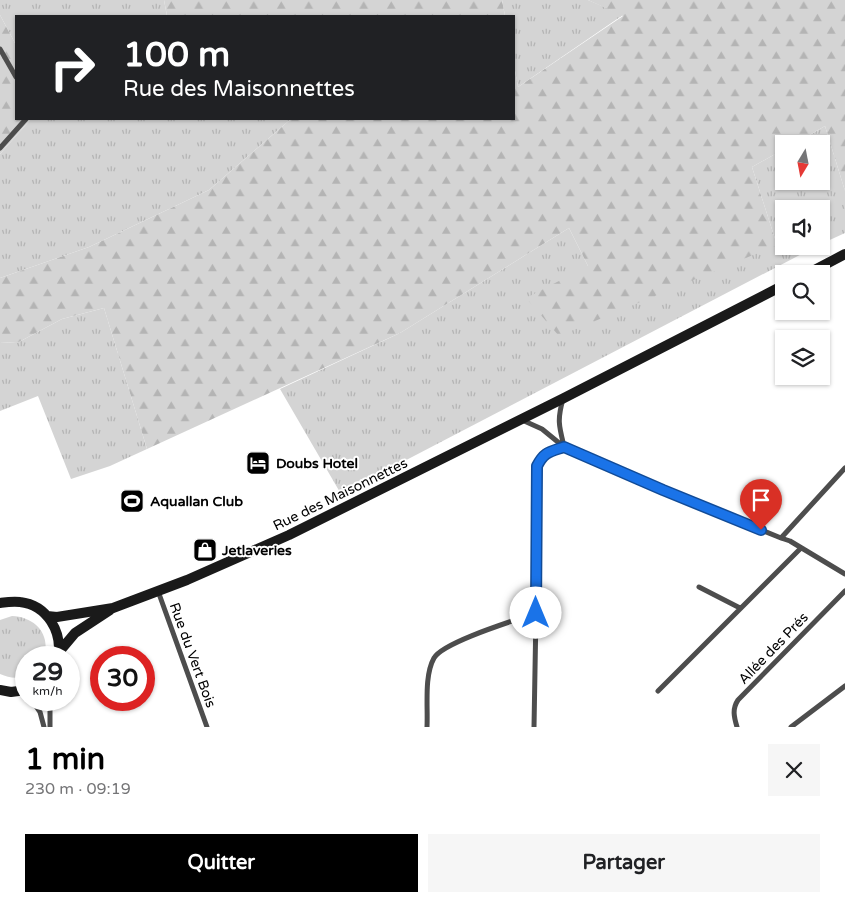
<!DOCTYPE html>
<html lang="fr">
<meta charset="utf-8">
<style>
body{margin:0;font-family:"Varela Round",sans-serif;background:#f6f6f6;color:#202124;height:100vh;display:flex;flex-direction:column;font-size:19px;white-space:nowrap}
*{box-sizing:border-box;margin:0}
p{font-size:16px;color:#757577}
.icon{flex:none;width:28px;height:28px;fill:none;stroke:currentColor;stroke-width:2;stroke-linecap:round;stroke-linejoin:round}
.map{position:relative;height:727px;overflow:hidden}
.panel{display:flex;flex-direction:column;background:#fff;flex:1}
.panel>*{flex:none}
.top-card{position:absolute;left:15px;top:15px;width:500px;height:105px;border-radius:0px;box-shadow:0 1px 4px #0004;background:#202124;color:#fff;overflow:hidden}
.needle{width:32px;rotate:190deg}
.tools{position:absolute;left:775px;top:135px;display:grid;gap:10px}
.tools a{display:grid;place-items:center;width:55px;height:55px;border-radius:0px;background:#fff;box-shadow:0 1px 4px #0004;font-size:25px}
.speed{position:absolute;left:15px;top:646px;display:flex;gap:10px;font-size:25px;font-weight:700;text-align:center}
.speed>*{display:grid;place-content:center;width:65px;height:65px;border-radius:50%;background:#fff;box-shadow:0 1px 4px #0004;line-height:1}
.speed small{font-size:12px;font-weight:400}
.speed .limit{border:8px solid #d22;background:#fff;color:#111}
.pin{position:absolute;display:grid;place-items:center;width:42px;height:42px;color:#fff;margin:-51px -21px;border-radius:50% 50% 50% 0;rotate:-45deg;box-shadow:0 0 5px #0007}
.pin .icon{rotate:45deg}
.me{position:absolute;width:55px;margin:-28px;rotate:0deg;stroke-linejoin:round;filter:drop-shadow(0 0 4px #0008)}
.turn{display:flex;align-items:center;gap:18px;height:105px;padding:0 25px;font-size:22px}
.turn .icon{width:65px;height:65px;stroke-width:2.5}
.turn b{display:block;font-size:35px;line-height:42px}
.round{display:grid;place-items:center;flex:none;width:52px;height:52px;border-radius:0px;background:#f6f6f6}
.headline{display:flex;align-items:center;justify-content:space-between;height:85px;padding:0 25px}
h1{font-size:30px;font-weight:700;line-height:38px;color:#000}
.cta{display:flex;gap:10px;margin-top:auto;padding:10px 25px}
.cta a{flex:1;height:58px;border-radius:0px;background:#000;color:#fff;font-size:20px;font-weight:700;line-height:58px;text-align:center}
.cta a+a{background:#f6f6f6;color:#202124}
.map>svg:first-child{display:block}
.grass{fill:url(#grass-tufts)}
.forest{fill:url(#forest-firs)}
.lines{fill:none;stroke-linecap:round;stroke-linejoin:round}
.minor{stroke:#4d4d4d;stroke-width:5}
.secondary{stroke:#1a1a1a;stroke-width:10}
.route-casing{stroke:#114b97;stroke-width:12}
.route{stroke:#1a73e8;stroke-width:9}
.labels{text-anchor:middle;stroke-width:4;stroke-linejoin:round;paint-order:stroke}
.poi-label{font-size:14px;font-weight:bold;fill:#000;stroke:#fff;text-anchor:start}
.street-label{font-size:14px;fill:#000;stroke:#fff}
</style>
<div class="map">
<svg width="845" height="727" viewBox="0 0 845 727">
<defs>
<pattern id="grass-tufts" width="24" height="20" patternUnits="userSpaceOnUse" patternTransform="scale(1.25)"><rect width="24" height="20" fill="#d4d4d4"/><path d="M3 7l-1-3M5 7V3M7 7l1-3M15 17l-1-3M17 17v-4M19 17l1-3" fill="none" stroke="#b4b4b4"/></pattern>
<pattern id="forest-firs" width="22" height="20" patternUnits="userSpaceOnUse" patternTransform="scale(1.25)"><rect width="22" height="20" fill="#d4d4d4"/><path d="M5 1l3.5 6h-7zM16 11l3.5 6h-7z" fill="#b4b4b4"/></pattern>
</defs>
<rect width="100%" height="100%" fill="#fff"/>
<path class="grass" d="M0 0H164L167 16H16V45L0 15Z
M502 0H588L623 15 518 87 514 65V16H505Z
M31 119H207L208 120 210 119H291L209 190 89 247 0 278V154Z
M825 126 845 191V233L821 244V209H784V246H817L341 494 280 389 400 333 569 228 588 266 777 245 752 167 784 149V181H821V144H794Z
M104 308 147 449 110 466 71 479 38 396 0 411V342L17 343 62 319Z
M12 616C35 617 51 634 44 657L26 658V676C17 679 9 678 0 674V620Z"/>
<path class="forest" d="M164 0H502L505 16H167Z
M588 0H845V191L825 126 794 144H784V149L752 167 777 245 559 336 526 298 588 266 569 228 400 333 147 449 104 308 62 319 17 343 0 342V278L89 247 209 190 291 119H514V65L518 87 623 16Z
M0 15 16 45V119H31L0 154Z"/>
<g class="lines">
<path class="minor" d="M0 49 16 77
M0 148 26 119
M563 399C557 420 559 426 564 446
M522 420 542 429 564 447 663 490 781 538 790 541 845 574
M781 538 845 468
M699 587 740 608
M158 591 207 727
M658 691 801 548
M32 700 40 712 44 727
M50 727V700
M427 727C428 706 424 676 434 658 443 642 516 620 536 613
M534 727 536 613 537 466 542 456 564 447
M737 727C734 717 732 709 738 700L845 591
M791 727 845 686"/>
<path class="secondary" d="M807 274 845 254
M0 603C7 602 13 601 20 602 47 605 63 632 58 658
M47 616 57 617 113 608 187 580 289 535 564 398 784 285
M59 652 75 633 110 610
M0 690 11 692 26 690"/>
</g>
<g class="lines">
<g class="route-casing">
<path id="route" d="M536 613 537 466C544 452 549 452 564 447L663 490 761 530"/>
</g>
<use href="#route" class="route"/>
</g>
<defs>
<g id="hotel-square" transform="scale(1.25)"><rect x="-9" y="-9" width="18" height="18" rx="4" fill="#000" stroke="#fff"/><path d="M-6-4.5h1.5V1H6V5H4.5V3h-9V5H-6ZM-4 0a1.8 1.8 0 1 1 3.6 0ZM.5 0V-2.5h3Q6-2.5 6 0Z" fill="#fff"/></g>
<g id="stadium-square" transform="scale(1.25)"><rect x="-9" y="-9" width="18" height="18" rx="4" fill="#000" stroke="#fff"/><path d="M0-5a6.5 5 0 1 0 0 10a6.5 5 0 1 0 0-10ZM-3.5-1.8h7v3.6h-7Z" fill="#fff"/></g>
<g id="shop-square" transform="scale(1.25)"><rect x="-9" y="-9" width="18" height="18" rx="4" fill="#000" stroke="#fff"/><path d="M-5-2.5h2.3a2.7 3.5 0 0 1 5.4 0H5L5.5 6h-11ZM-1.5-2.5h3a1.5 2.3 0 0 0-3 0Z" fill="#fff"/></g>
</defs>
<g fill-rule="evenodd">
<use href="#hotel-square" x="258" y="463"/>
<use href="#stadium-square" x="132" y="501"/>
<use href="#shop-square" x="205" y="550"/>
</g>
<g class="labels">
<g class="poi-label">
<text x="276" y="468">Doubs Hotel</text>
<text x="150" y="506">Aquallan Club</text>
<text x="222" y="555">Jetlaveries</text>
</g>
<g class="street-label">
<text transform="translate(340 494) rotate(-26)" y="5">Rue des Maisonnettes</text>
<text transform="translate(773 648) rotate(-46)" y="5">Allée des Prés</text>
<text transform="translate(193 655) rotate(70)" y="5">Rue du Vert Bois</text>
</g>
</g>
</svg>
<div class="tools">
<a><svg class="needle" viewBox="-14 -14 28 28"><path d="M0-13l5 13h-10z" fill="#e53935"/><path d="M0 13l5-13h-10z" fill="#757577"/></svg></a>
<a><svg class="icon" aria-label="sound" viewBox="0 0 24 24"><path d="M4 9h4l5-4v14l-5-4H4zM17 9q2 3 0 6"/></svg></a>
<a><svg class="icon" aria-label="search" viewBox="0 0 24 24"><circle cx="10" cy="10" r="6"/><path d="M15 15l6 6"/></svg></a>
<a><svg class="icon" aria-label="layers" viewBox="0 0 24 24"><path d="M12 4l9 5-9 5-9-5zM3 14l9 5 9-5"/></svg></a>
</div>
<div class="speed"><div>29<small>km/h</small></div><div class="limit">30</div></div>
<div class="pin" style="left:761px;top:530px;background:#d93025"><svg class="icon" aria-label="arrive" viewBox="0 0 24 24"><path d="M6 21V4h12l-3 4 3 4H6"/></svg></div>
<svg class="me" style="left:536px;top:613px" viewBox="-20 -20 40 40"><circle r="19" fill="#fff"/><path d="M0-13L10 11 0 6-10 11z" fill="#1a73e8"/></svg>
<div class="top-card">
<div class="turn"><svg class="icon" aria-label="right" viewBox="0 0 24 24"><path d="M7 20v-9h11M14 6l5 5-5 5"/></svg><div><b>100 m</b>Rue des Maisonnettes</div></div>
</div>
</div>
<section class="panel">
<div class="headline"><div><h1>1 min</h1><p>230 m · 09:19</p></div><a class="round"><svg class="icon" aria-label="close" viewBox="0 0 24 24"><path d="M6 6l12 12M18 6L6 18"/></svg></a></div>
<div class="cta"><a>Quitter</a><a>Partager</a></div>
</section>
